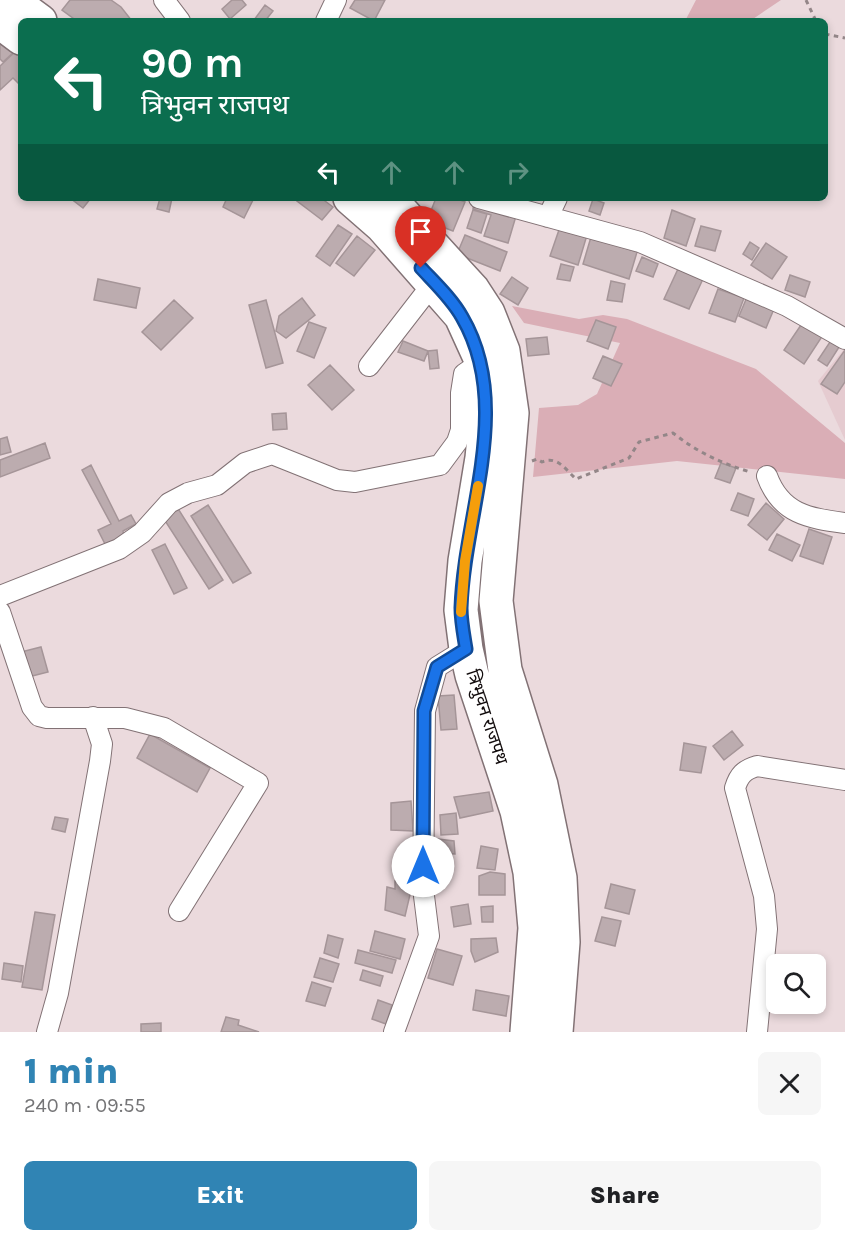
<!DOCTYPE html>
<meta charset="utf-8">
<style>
body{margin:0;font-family:Karla,"Noto Sans Devanagari",sans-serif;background:#f6f6f6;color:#202124;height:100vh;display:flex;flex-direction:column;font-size:22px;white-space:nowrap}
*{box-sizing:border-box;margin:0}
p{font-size:20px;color:#757577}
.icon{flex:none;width:33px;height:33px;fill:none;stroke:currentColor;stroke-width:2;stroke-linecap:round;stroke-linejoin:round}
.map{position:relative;height:1032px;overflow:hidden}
.panel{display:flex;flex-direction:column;background:#fff;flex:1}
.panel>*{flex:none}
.top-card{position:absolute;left:18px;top:18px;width:810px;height:183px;border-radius:9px;box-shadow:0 3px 9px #0003;background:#0b6e4f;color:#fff;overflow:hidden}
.tools{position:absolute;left:766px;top:954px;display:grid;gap:12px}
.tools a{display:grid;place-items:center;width:60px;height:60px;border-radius:9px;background:#fff;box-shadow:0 3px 9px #0003;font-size:30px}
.pin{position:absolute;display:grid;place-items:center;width:51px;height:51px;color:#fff;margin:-62px -26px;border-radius:50% 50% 50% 0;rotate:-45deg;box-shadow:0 0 6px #0007}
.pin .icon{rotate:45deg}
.me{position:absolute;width:66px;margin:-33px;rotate:0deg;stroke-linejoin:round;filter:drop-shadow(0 0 4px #0008)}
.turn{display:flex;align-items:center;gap:21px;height:126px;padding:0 24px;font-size:27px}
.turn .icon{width:78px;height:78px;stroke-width:2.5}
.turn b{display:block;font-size:42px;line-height:51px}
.lanes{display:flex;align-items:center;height:57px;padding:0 24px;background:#0003;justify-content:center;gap:30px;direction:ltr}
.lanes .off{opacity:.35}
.round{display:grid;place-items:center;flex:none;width:63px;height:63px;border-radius:9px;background:#f6f6f6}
.headline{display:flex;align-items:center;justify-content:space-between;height:102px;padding:0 24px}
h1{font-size:36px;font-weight:800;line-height:45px;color:#3084b4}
.action{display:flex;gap:12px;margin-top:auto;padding:12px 24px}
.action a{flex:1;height:69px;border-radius:9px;background:#3084b4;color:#fff;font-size:24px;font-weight:800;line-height:69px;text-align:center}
.action a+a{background:#f6f6f6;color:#202124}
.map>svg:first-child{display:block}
.built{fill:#e5cbd0}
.green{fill:#daaeb6}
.building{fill:#bcacaf;stroke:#a59598;stroke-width:1.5}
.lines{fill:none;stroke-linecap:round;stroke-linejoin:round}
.minor-casing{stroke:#827275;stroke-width:22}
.trunk-casing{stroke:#827275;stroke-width:36}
.path{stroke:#938688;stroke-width:3;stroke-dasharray:4.5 4.5;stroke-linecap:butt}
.minor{stroke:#fff;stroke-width:20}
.trunk{stroke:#fff;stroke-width:33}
.route-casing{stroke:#114b97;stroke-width:15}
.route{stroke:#1a73e8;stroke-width:10}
.slow{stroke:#f59e0b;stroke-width:10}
.labels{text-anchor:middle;stroke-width:6;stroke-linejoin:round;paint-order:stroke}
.street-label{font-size:18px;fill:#120c0d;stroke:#fff}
</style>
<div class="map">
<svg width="845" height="1032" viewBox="0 0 845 1032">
<rect width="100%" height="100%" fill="#ebdadd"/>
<path class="built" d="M845 348V440L818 381Z"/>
<path class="green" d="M696 0H781L750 21H685Z
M512 306 579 319 603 315 627 319 756 369 845 443V479L677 461 533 477 539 408 578 405 597 394 620 343 524 323Z"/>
<path class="building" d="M70 0H111L121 7 132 21H77L62 10Z
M232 0H242L246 5 230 19 222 9Z
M355 0H385L374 21 350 8Z
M265 5 273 11 265 21H256L254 20Z
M0 29 17 49 3 62 0 59Z
M18 49 21 53V86L13 78 0 90V66Z
M70 198H91L83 208Z
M160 198H172L169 212 157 209Z
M227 198H254L244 218 223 207Z
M299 198H321L333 207 322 220 297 201Z
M436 198H456L465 202 453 231 427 221Z
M593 199 604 203 600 215 589 211Z
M474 203 516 216 508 243 484 236 491 215 473 209Z
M473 210 487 214 481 233 467 228Z
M672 210 695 219 686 246 664 238Z
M338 225 352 234 330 266 316 256Z
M701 226 721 231 715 251 695 246Z
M560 227 587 235 578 265 550 256Z
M465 235 507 252 500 271 457 254Z
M357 236 375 250 354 276 336 263Z
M591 237 637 252 629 279 583 264Z
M750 242 759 248 752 260 743 254Z
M766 243 787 257 772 279 751 265Z
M642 257 658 264 653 277 636 271Z
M561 264 574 267 570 281 557 279Z
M678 269 703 279 689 309 664 299Z
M790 275 810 282 805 297 785 290Z
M512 277 528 288 518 305 500 294Z
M98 279 140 288 136 308 94 300Z
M611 281 625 284 622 302 607 300Z
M718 289 744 298 735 322 709 313Z
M747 297 774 309 766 328 739 316Z
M302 298 315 315 286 338 276 331 279 316Z
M174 300 193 318 161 350 142 332Z
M266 300 283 363 266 368 249 305Z
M596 320 616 327 608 349 587 341Z
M309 322 326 328 314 358 297 351Z
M803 322 823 335 804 364 784 350Z
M547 337 549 354 528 356 526 339Z
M832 339 841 344 827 366 818 360Z
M403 341 428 351 424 361 398 352Z
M437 350 439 368 430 369 428 351Z
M845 350V382L837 394 821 384Z
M603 356 622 364 611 386 593 378Z
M330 365 354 390 332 410 308 385Z
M286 413 287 429 273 430 272 414Z
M7 437 11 452 0 455V439Z
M45 443 50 458 0 477V460Z
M721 463 736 468 730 483 715 478Z
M91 465 119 521 131 515 136 524 123 531 124 537 106 546 98 530 111 524 82 470Z
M738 493 754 499 748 516 731 510Z
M766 503 784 519 767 540 748 525Z
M208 505 251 573 233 583 191 516Z
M177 507 223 580 209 589 162 516Z
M809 529 832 537 823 564 800 556Z
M777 534 800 545 792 561 769 550Z
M165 544 187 588 174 594 152 550Z
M41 647 48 672 28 677 21 652Z
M454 695 457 729 441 730 438 696Z
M732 731 743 745 724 760 713 746Z
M150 734 210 768 197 792 137 758Z
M684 743 706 747 701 773 680 770Z
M489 792 493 811 460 818 454 797Z
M411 801 413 831 391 830V803Z
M456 813 458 834 441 835 440 815Z
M55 817 68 819 65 832 52 829Z
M438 839 454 841 455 854 439 853Z
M481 846 498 849 495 870 477 868Z
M490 872 505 874V895H479V876Z
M395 881 412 886 405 916 385 910 387 887 395 889Z
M611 884 635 890 629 914 605 908Z
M468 904 471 924 454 927 451 907Z
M493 906V922H482L481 907Z
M35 912 55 915 42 990 22 987Z
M602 917 621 921 615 946 595 941Z
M375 931 405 939 400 959 370 951Z
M328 935 343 939 338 958 324 953Z
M496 938 498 952 475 962 471 951V939Z
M437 949 462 956 453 985 428 978Z
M358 950 396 960 392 973 355 963Z
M320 958 339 964 333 982 314 977Z
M4 963 23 966 21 982 2 979Z
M363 970 383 976 380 986 360 980Z
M312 982 331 988 325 1006 306 1001Z
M476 990 509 996 506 1016 473 1010Z
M378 1000 392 1005 386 1024 372 1019Z
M226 1017 239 1020 238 1025 259 1032H221Z
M161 1023V1032H141V1024Z"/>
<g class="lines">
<g class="minor-casing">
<path id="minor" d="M164 0 180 21
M326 21 336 0
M479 198 640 242 787 306 845 339
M548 217 557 198
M369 366 434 282
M767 476C781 514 808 518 845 523
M0 596 119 549 142 533 169 503 188 493 217 485 245 463 272 454 337 480 355 482 440 465 457 442 461 430V393L464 374 487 358
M0 612 32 707 39 716 47 718H125L164 728 258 783 179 911
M47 1032 58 993 100 761 102 744 93 717
M394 1032 429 936 423 888 425 711 437 667 466 649
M757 1032 767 929 764 896 735 788C739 775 744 770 757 766L845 780"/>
</g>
<g class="trunk-casing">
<path id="trunk" d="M11 0 40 21
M0 22 21 38
M350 198 382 226 461 316 481 360 486 416 482 458 465 561 461 610 466 649 472 675 517 811 530 872 535 928 527 1032
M387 198 399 209 473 290 488 313 503 351 512 413 496 601 505 670 541 785 560 878 563 942 556 1032"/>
</g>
<path class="path" d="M806 0 816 21
M825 34 845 38
M532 461 537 459 542 462C557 455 566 470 576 479L629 458 639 442 673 433C697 452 721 463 750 472"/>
<use href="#minor" class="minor"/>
<use href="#trunk" class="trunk"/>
</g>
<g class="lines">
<g class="route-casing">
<path id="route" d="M421 268C435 283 452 299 462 317 514 406 464 513 461 608 461 622 464 636 466 649L437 667 424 711 423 866"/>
</g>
<use href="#route" class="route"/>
<path class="slow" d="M461 612 465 561 478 486"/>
</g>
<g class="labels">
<g class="street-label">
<text transform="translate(487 717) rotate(72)" y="6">त्रिभुवन राजपथ</text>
</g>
</g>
</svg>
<div class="tools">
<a><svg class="icon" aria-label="search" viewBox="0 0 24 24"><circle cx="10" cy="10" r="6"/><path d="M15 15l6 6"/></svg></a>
</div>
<div class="pin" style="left:421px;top:268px;background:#d93025"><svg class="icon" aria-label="arrive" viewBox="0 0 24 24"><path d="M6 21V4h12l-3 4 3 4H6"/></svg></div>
<svg class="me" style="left:423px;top:866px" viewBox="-20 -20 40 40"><circle r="19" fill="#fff"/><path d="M0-13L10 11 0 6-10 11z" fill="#1a73e8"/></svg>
<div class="top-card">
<div class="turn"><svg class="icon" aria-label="left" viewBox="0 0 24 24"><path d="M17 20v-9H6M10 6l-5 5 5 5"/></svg><div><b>90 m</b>त्रिभुवन राजपथ</div></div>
<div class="lanes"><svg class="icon" aria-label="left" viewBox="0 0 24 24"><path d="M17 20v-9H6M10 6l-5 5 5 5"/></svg><svg class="icon off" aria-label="ahead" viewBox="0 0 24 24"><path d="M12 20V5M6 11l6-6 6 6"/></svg><svg class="icon off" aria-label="ahead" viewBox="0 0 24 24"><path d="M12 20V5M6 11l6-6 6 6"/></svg><svg class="icon off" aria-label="right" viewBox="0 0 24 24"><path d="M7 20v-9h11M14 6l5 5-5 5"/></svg></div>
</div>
</div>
<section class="panel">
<div class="headline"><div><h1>1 min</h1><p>240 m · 09:55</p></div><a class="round"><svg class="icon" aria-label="close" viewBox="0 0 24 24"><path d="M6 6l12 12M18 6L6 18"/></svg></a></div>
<div class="action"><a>Exit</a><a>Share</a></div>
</section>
